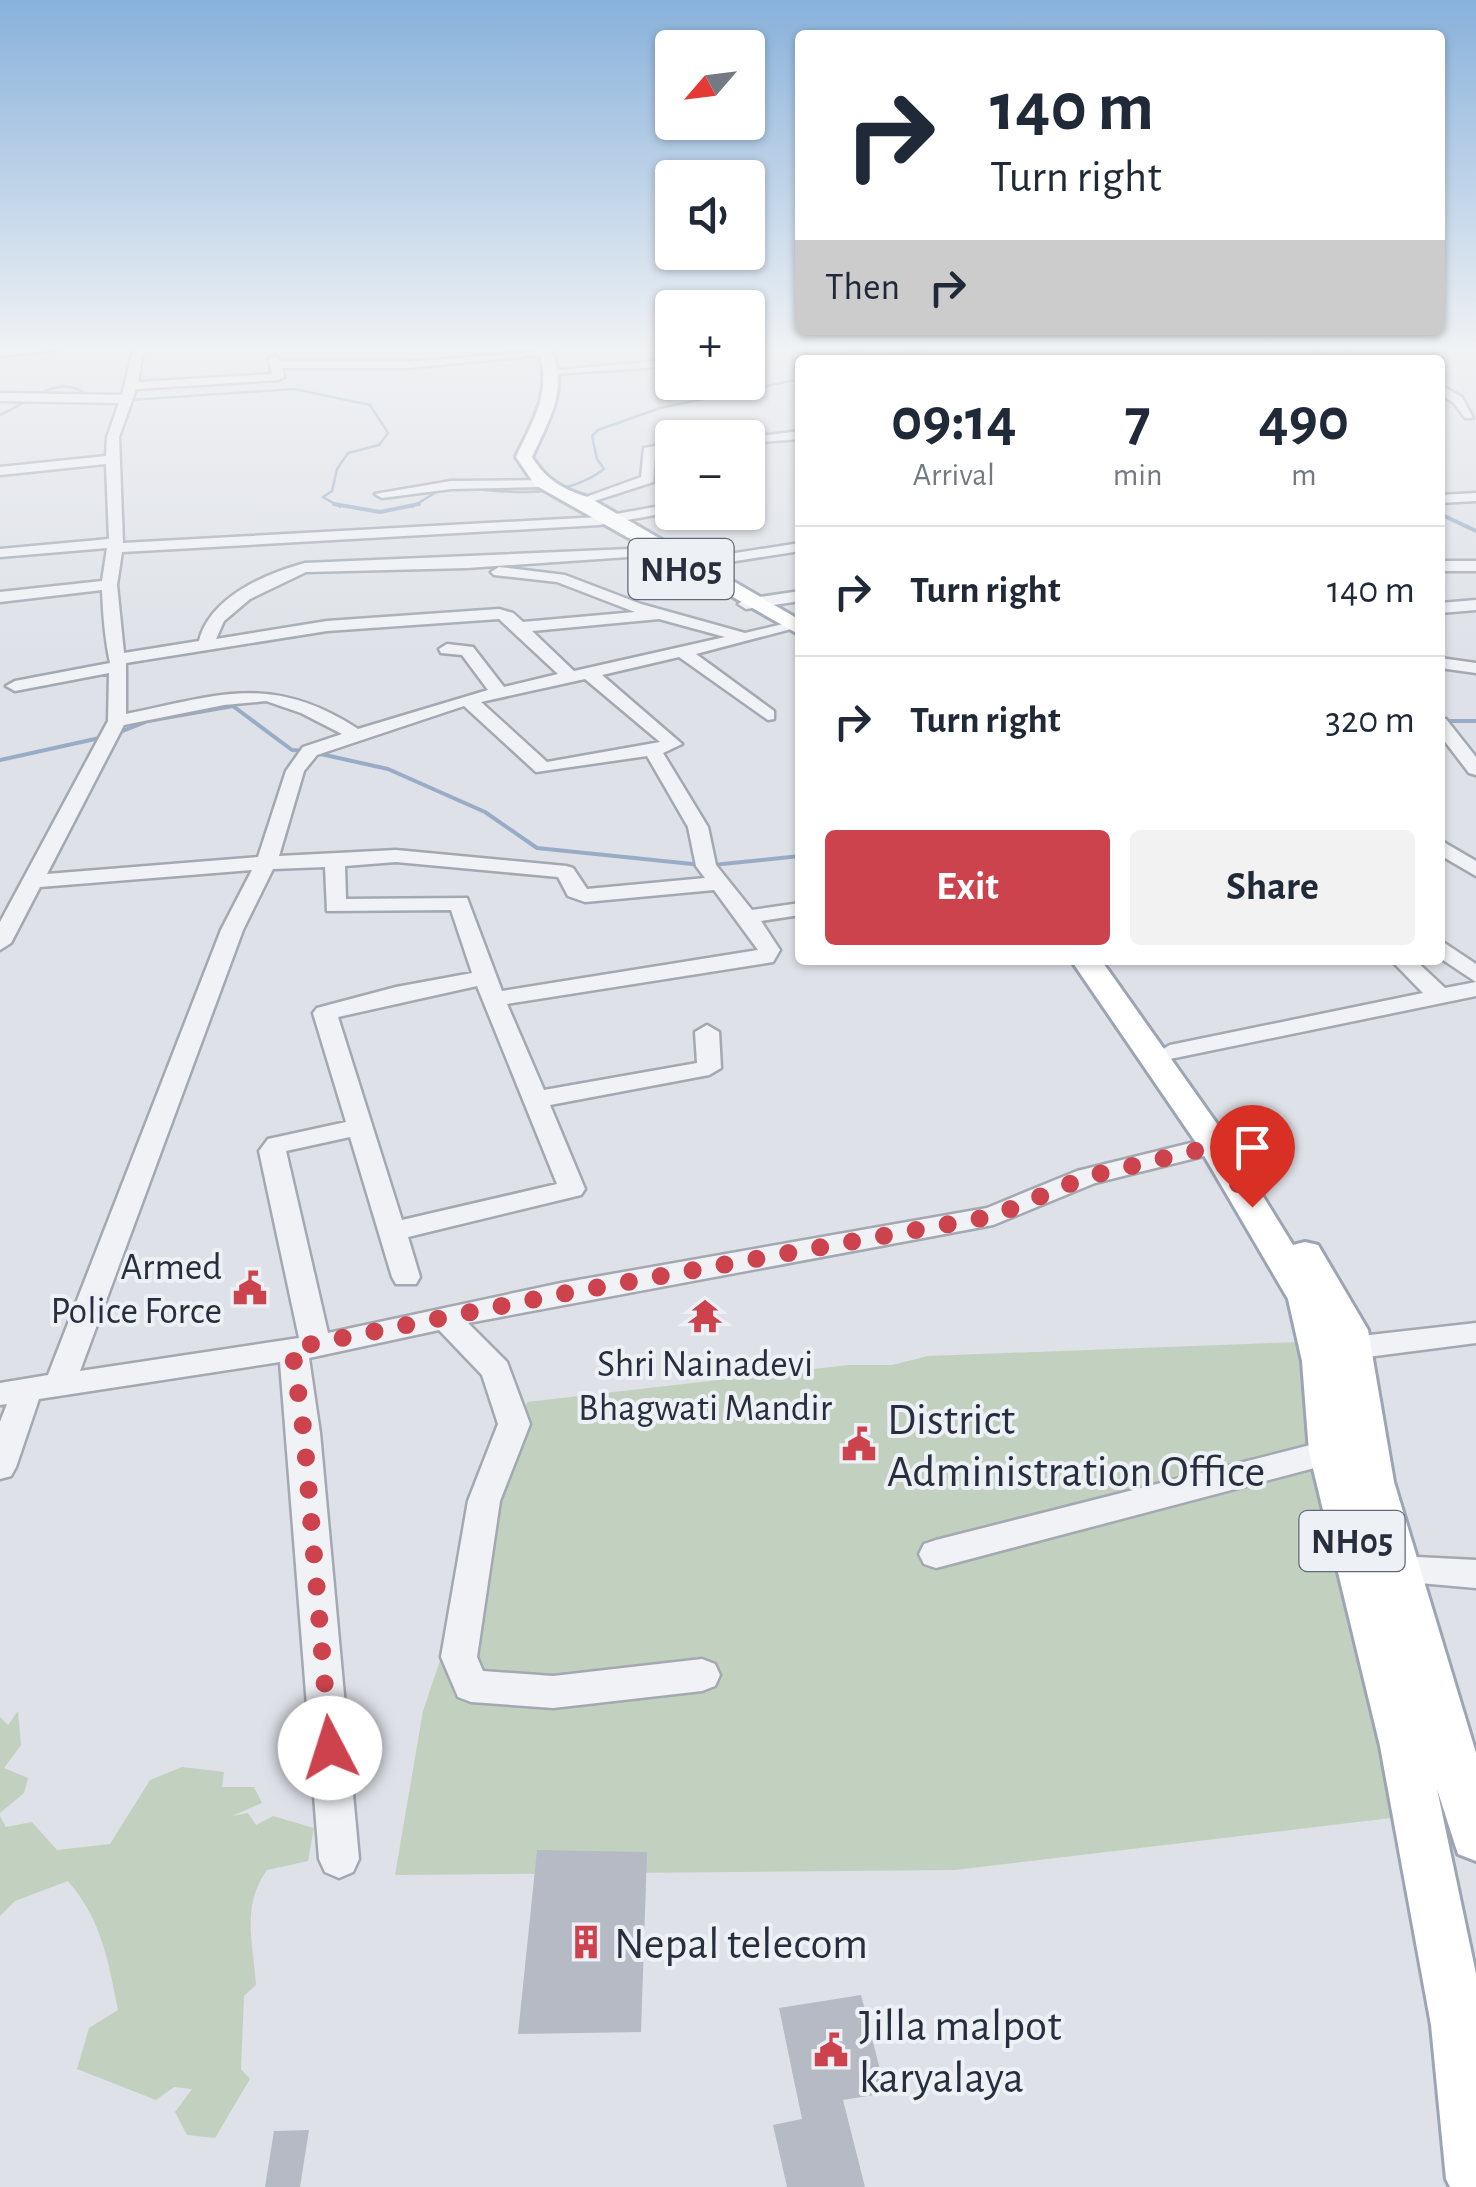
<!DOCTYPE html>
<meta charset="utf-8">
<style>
body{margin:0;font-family:"Alegreya Sans",sans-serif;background:#f2f2f3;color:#1f2937;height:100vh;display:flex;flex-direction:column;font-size:38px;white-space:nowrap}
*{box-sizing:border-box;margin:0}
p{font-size:32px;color:#747a83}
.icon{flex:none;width:55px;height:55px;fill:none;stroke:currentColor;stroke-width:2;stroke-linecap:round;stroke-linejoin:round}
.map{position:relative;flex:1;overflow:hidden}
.drawer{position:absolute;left:795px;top:355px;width:650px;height:610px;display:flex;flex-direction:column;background:#fff;border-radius:10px;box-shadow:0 2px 8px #0004}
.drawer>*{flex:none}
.guide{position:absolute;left:795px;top:30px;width:650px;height:305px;border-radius:10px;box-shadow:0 2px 8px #0004;background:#fff;color:#1f2937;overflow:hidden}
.needle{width:65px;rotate:242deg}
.tools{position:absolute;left:655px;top:30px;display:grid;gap:20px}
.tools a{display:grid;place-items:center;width:110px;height:110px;border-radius:10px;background:#fff;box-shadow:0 2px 8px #0004;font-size:50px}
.pin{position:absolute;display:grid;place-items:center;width:85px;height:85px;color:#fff;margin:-102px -42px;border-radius:50% 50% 50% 0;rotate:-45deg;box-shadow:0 0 10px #0007}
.pin .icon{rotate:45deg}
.me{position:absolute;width:110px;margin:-55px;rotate:355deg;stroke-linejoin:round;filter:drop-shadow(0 0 8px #0008)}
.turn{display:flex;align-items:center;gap:35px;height:210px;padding:0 30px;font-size:45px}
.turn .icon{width:130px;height:130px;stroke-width:2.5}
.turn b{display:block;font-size:70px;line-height:85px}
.then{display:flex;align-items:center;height:95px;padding:0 30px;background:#0003;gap:20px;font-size:38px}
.eta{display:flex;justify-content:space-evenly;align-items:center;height:170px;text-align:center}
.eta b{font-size:60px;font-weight:700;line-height:70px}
.cta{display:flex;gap:20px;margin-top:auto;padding:20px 30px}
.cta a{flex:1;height:115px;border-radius:10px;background:#cc434e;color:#fff;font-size:40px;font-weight:700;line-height:115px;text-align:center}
.cta a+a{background:#f2f2f3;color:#1f2937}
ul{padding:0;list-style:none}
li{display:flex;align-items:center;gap:30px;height:130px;padding:0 30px;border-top:2px solid #e0e1e3}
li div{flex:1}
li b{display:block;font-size:38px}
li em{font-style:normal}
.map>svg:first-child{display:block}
.green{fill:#c2d1bf}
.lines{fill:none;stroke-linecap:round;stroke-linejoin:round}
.stream-far1{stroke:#99acc7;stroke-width:2.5}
.stream{stroke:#99acc7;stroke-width:4}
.building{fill:#b5bac4}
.minor-casing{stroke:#a3a8b1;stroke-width:5}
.major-casing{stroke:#9da4b3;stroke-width:6}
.minor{fill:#f0f2f6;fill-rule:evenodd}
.major{fill:#fff;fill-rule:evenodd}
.route{stroke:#cc434e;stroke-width:18;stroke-dasharray:0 32.4}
.labels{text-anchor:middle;stroke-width:8;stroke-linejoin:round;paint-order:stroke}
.shield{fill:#edf0f5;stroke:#626875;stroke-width:2.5}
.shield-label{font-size:35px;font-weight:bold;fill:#272e3e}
.poi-label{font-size:38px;fill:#272e3e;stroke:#edf0f5;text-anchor:end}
.near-poi-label{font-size:45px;fill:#272e3e;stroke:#edf0f5;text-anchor:start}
</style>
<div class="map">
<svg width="1476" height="2187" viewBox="0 0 1476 2187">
<rect width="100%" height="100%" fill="#dee1e7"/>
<path class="green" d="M1299 1342 1408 1816 955 1870 395 1875 423 1711 527 1402 848 1365H892L928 1356Z
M18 1711 21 1745 4 1768 28 1778 24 1793 0 1813V1717L8 1725Z
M182 1767 224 1772 222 1787H254L262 1803 232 1816 248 1813 256 1825 273 1816 314 1828 308 1861 267 1870C241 1906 253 1942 256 1985L244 1996 241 2069 250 2079 215 2138 187 2135 175 2112 192 2089 174 2087 156 2100 77 2069 89 2028 118 2010C108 1960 102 1921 68 1881L15 1901 0 1916V1816L6 1827 32 1822 57 1850 110 1844 150 1780Z"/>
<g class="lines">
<path class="stream-far1" d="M101 402 294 389 370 405 388 433 379 445 348 453 337 469 332 491 323 497 340 507
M0 415C31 402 60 369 91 398
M467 488C513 493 565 499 604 469L597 459 592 436 598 430 660 408 800 379
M412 507 441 489"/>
<path class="stream" d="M334 504 380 512 419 504
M1440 514 1476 531
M1440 721H1476
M115 734 148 721 233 706 292 750 306 751
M316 753 388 769 485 812 537 848 702 865
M0 760 104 737
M713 865 800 856"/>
</g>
<path class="building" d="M537 1850 647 1852 641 2032 518 2034Z
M861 1995 886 2093 843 2100 865 2187H787L773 2125 802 2119 779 2008Z
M309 2130 300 2187H265L274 2131Z"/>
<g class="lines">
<g class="minor-casing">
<path id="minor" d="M0 350H57L0 356Z
M133 350H143L138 382 272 374 269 359 275 356 281 362H408L546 351 552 354 408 368H282L284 377 278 380 136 389 119 437 123 543 599 517 672 504V512L599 525 122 552 117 585 124 653 199 641C210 597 265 574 305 563L652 548 659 552 657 555 467 568 306 572 250 599 224 621 216 639 327 621 499 609 513 613 523 622 635 612 557 582 494 575 491 572 499 567 565 575 641 604 745 633 783 624 791 629 696 654 774 711V719L768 720 679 657 602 675 682 744 663 753 708 827 716 865 752 910 800 903V915L761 921 780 950 773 962 507 1004 544 1090 697 1063 695 1032 707 1025 719 1032 721 1068 709 1075 550 1105 585 1189 581 1195 408 1237 420 1277 416 1284H396L392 1277 350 1137 286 1151 328 1333 561 1283 987 1208 1077 1171 1215 1137 1228 1145 1224 1151 1095 1183 993 1225 468 1323 507 1362 530 1424 500 1501 477 1657 483 1671 553 1676 702 1659 715 1664 720 1675 715 1686 702 1691 553 1708 471 1702 458 1697 441 1657 468 1501 498 1424 482 1375 439 1330 309 1358 320 1433 359 1859 353 1872 339 1878 325 1872 319 1859 280 1362 39 1399 16 1467 11 1476 0 1479V1422L7 1404 0 1405V1383L48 1375 221 930 252 870 40 887 11 943 0 950V922L108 721 109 673 15 691 6 686 15 681 110 663C105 639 103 616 102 590L0 602V592L102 581 107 548 0 557V549L109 539 106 464 0 475V467L106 456 107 437 119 403 0 401V393L122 395ZM499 619 558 674 504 687 473 647 447 644 439 649 441 653 462 655 488 690 358 729C272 673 219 695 126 714V663L327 631ZM659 619 725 637 574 671 532 631ZM585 679 660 742 547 762 481 702ZM266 701 301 713 342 734 303 747 286 771 258 857 47 874 124 725 224 705ZM464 706 536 772 647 756 688 827 696 866 705 878 587 889 573 868 566 866 396 850 279 856 304 771 317 755ZM396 862 558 877 568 896 585 902 714 890 758 950 502 991 467 898 346 899 345 866ZM325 867 327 911 451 910 472 973 396 987 317 1008 313 1013 346 1122 268 1139 259 1151 299 1338 80 1371 243 930 273 869ZM477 986 557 1184 402 1220 338 1017Z
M862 350H922L849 357 843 354Z
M1316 350H1344L1360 360H1346Z
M672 360V366L553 374 547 371Z
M1440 385 1462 397 1473 418H1465L1454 403 1440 394Z
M800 431V439L748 443V438H743Z
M672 443V451L655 454 653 482 582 505 575 501 641 477 644 448Z
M547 480V486L542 487 451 489 382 498 375 494 451 481Z
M1476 493V501L1440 503V495Z
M800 543V551L691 568 684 564 691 560Z
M1440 561H1476V571H1440Z
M800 591V601L746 609 738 604 746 599Z
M1476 600V610L1440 613V603Z
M1440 658 1476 663V673L1440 668Z
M1440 718 1446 719 1476 757V775L1469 773 1440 735Z
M1440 840 1476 861V876L1440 855Z
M1440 940 1476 964V982L1440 958Z
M1391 960H1415L1445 988 1476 982V996L1170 1059 1158 1052 1170 1045 1423 993Z
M1476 1323V1343L1352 1359 1341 1356 1337 1348 1341 1340 1352 1337Z
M1330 1440 1341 1443 1346 1452 1341 1461 936 1568 924 1564 919 1554 924 1544 936 1540Z
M1397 1556 1476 1560V1588L1385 1580 1380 1570 1385 1560Z"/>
</g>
<g class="major-casing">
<path id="major" d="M538 350H552C568 391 549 419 532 457 546 480 564 490 588 497L800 620V635L535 485 516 457C533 420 553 392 538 350Z
M1071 960H1101L1227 1138 1293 1245 1305 1242 1318 1245 1368 1330 1394 1482 1476 1753V1861L1458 1854 1437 1789 1476 1974V2187H1450L1446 2179 1431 2025 1380 1746 1309 1452 1302 1361 1288 1299 1199 1147Z"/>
</g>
<use href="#minor" class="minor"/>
<use href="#major" class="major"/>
</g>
<linearGradient id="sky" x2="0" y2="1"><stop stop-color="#88b1db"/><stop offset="0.53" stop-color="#f0f2f4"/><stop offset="1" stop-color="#f0f2f4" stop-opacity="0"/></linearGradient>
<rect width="1476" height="656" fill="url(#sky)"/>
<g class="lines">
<path class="route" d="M330 1748 304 1434 292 1348 561 1294 994 1216 1086 1177 1215 1146 1252 1207"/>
</g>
<defs>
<g id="civic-bare" transform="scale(2.7)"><path d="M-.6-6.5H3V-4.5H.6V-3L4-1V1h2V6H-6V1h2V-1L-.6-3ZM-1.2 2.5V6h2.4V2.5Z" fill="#cc434e" stroke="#edf0f5" stroke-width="2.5" paint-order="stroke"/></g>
<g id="temple-bare" transform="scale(2.7)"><path d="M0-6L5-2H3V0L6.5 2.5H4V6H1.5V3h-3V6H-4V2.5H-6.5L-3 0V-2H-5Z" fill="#cc434e" stroke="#edf0f5" stroke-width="2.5" paint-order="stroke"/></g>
<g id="building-bare" transform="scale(2.7)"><path d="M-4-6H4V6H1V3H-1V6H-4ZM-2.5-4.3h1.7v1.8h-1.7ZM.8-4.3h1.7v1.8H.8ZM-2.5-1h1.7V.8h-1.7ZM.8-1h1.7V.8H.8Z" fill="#cc434e" stroke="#edf0f5" stroke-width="2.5" paint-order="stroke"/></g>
</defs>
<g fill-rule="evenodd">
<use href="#civic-bare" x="250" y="1288"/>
<use href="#temple-bare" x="705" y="1316"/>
<use href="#civic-bare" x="859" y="1444"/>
<use href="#building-bare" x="586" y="1942"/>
<use href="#civic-bare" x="831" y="2050"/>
</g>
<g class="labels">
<g class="shield">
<rect x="628.5" y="539" width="105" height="60" rx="8"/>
<rect x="1299.5" y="1511" width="105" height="60" rx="8"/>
</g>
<g class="shield-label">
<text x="681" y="581">NH05</text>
<text x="1352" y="1553">NH05</text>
</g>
<g class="poi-label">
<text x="222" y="1279">Armed<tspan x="222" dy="44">Police Force</tspan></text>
<text x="705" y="1376" text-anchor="middle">Shri Nainadevi<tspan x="705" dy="44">Bhagwati Mandir</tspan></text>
</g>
<g class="near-poi-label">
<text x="887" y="1434">District<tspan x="887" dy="52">Administration Office</tspan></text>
<text x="614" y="1958">Nepal telecom</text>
<text x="859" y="2040">Jilla malpot<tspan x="859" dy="52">karyalaya</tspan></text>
</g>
</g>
</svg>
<div class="tools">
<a><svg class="needle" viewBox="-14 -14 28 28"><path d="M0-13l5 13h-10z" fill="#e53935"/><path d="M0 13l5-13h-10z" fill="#747a83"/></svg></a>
<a><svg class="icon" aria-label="sound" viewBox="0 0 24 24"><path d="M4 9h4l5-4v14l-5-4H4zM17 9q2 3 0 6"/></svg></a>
<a>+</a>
<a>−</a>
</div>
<div class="pin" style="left:1252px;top:1207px;background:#d93025"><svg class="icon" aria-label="arrive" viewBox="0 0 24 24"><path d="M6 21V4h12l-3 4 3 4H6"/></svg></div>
<svg class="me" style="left:330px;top:1748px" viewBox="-20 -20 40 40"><circle r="19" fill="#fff"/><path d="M0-13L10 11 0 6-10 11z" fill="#cc434e"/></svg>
<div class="guide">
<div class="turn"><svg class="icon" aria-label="right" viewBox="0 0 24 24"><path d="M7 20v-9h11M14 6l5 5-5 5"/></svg><div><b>140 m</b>Turn right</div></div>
<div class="then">Then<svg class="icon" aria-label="right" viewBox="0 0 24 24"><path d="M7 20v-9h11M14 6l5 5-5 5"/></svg></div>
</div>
<section class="drawer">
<div class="eta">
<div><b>09:14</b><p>Arrival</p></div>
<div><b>7</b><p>min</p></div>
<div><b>490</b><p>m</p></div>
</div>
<ul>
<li><svg class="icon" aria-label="right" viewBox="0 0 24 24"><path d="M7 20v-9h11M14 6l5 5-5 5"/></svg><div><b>Turn right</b></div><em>140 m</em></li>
<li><svg class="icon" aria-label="right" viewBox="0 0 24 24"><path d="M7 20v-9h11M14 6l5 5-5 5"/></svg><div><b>Turn right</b></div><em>320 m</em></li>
</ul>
<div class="cta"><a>Exit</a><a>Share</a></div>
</section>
</div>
